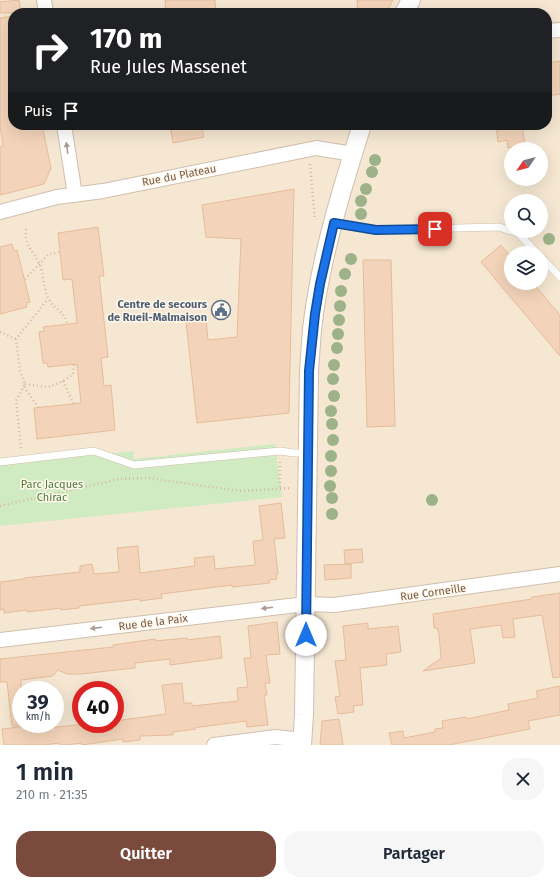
<!DOCTYPE html>
<html lang="fr">
<meta charset="utf-8">
<style>
body{margin:0;font-family:"Fira Sans",sans-serif;background:#f6f6f7;color:#1f2937;height:100vh;display:flex;flex-direction:column;font-size:15px;white-space:nowrap}
*{box-sizing:border-box;margin:0}
p{font-size:13px;color:#747a83}
.icon{flex:none;width:22px;height:22px;fill:none;stroke:currentColor;stroke-width:2;stroke-linecap:round;stroke-linejoin:round}
.map{position:relative;height:745px;overflow:hidden}
.details{display:flex;flex-direction:column;background:#fff;flex:1}
.details>*{flex:none}
.banner{position:absolute;left:8px;top:8px;width:544px;height:122px;border-radius:16px;box-shadow:0 4px 16px #0002;background:#202124;color:#fff;overflow:hidden}
.needle{width:26px;rotate:235deg}
.fabs{position:absolute;left:504px;top:142px;display:grid;gap:8px}
.fabs a{display:grid;place-items:center;width:44px;height:44px;border-radius:50%;background:#fff;box-shadow:0 4px 16px #0002;font-size:20px}
.speed{position:absolute;left:12px;top:681px;display:flex;gap:8px;font-size:20px;font-weight:700;text-align:center}
.speed>*{display:grid;place-content:center;width:52px;height:52px;border-radius:50%;background:#fff;box-shadow:0 4px 16px #0002;line-height:1}
.speed small{font-size:10px;font-weight:400}
.speed .limit{border:6px solid #d22;background:#fff;color:#111}
.pin{position:absolute;display:grid;place-items:center;width:34px;height:34px;color:#fff;margin:-17px;border-radius:8px;box-shadow:0 2px 6px #0006}
.me{position:absolute;width:44px;margin:-22px;rotate:0deg;stroke-linejoin:round;filter:drop-shadow(0 0 3px #0008)}
.turn{display:flex;align-items:center;gap:14px;height:84px;padding:0 16px;font-size:18px}
.turn .icon{width:52px;height:52px;stroke-width:2.5}
.turn b{display:block;font-size:28px;line-height:34px}
.then{display:flex;align-items:center;height:38px;padding:0 16px;background:#0003;gap:8px;font-size:15px}
.round{display:grid;place-items:center;flex:none;width:42px;height:42px;border-radius:16px;background:#f6f6f7}
.overview{display:flex;align-items:center;justify-content:space-between;height:68px;padding:0 16px}
h1{font-size:24px;font-weight:600;line-height:30px}
.primary-button{display:flex;gap:8px;margin-top:auto;padding:8px 16px}
.primary-button a{flex:1;height:46px;border-radius:16px;background:#7a4b3d;color:#fff;font-size:16px;font-weight:600;line-height:46px;text-align:center}
.primary-button a+a{background:#f6f6f7;color:#1f2937}
.map>svg:first-child{display:block}
.residential{fill:#f5e7d2;fill-rule:evenodd}
.green{fill:#d0ebc1}
.building{fill:#f3d4ba;stroke:#e6bc9a}
.lines{fill:none;stroke-linecap:round;stroke-linejoin:round}
.service-casing{stroke:#d0bfad;stroke-width:8}
.minor-casing{stroke:#d0bfad;stroke-width:16}
.tertiary-casing{stroke:#d0bfad;stroke-width:20}
.path{stroke:#d8b89d;stroke-width:2.5;stroke-dasharray:1 3;stroke-linecap:butt}
.service{stroke:#fff;stroke-width:7}
.minor{stroke:#fff;stroke-width:14}
.tertiary{stroke:#fff;stroke-width:18}
.tree{fill:#9db289}
.oneway{fill:#ad9d92}
.route-casing{stroke:#114b97;stroke-width:10}
.route{stroke:#1a73e8;stroke-width:7}
.labels{text-anchor:middle;stroke-width:3;stroke-linejoin:round;paint-order:stroke}
.street-label{font-size:11px;fill:#765b49;stroke:#fff8ea}
.service-label{font-size:11px;font-weight:bold;fill:#4e5e75;stroke:#fff8ea;text-anchor:end}
.park-label{font-size:11px;fill:#4e7c40;stroke:#fff8ea}
</style>
<div class="map">
<svg width="560" height="745" viewBox="0 0 560 745">
<rect width="100%" height="100%" fill="#fdf4e3"/>
<path class="residential" d="M0 0H560V745H0ZM13 13H547V125H13ZM511 149H541V179H511ZM511 201H541V231H511ZM511 253H541V283H511ZM21 690H55V724H21ZM81 690H115V724H81Z"/>
<path class="green" d="M275 444 282 497 0 526V465L133 451 134 459Z"/>
<path class="building" d="M19 0 21 13H0V2Z
M165 0H215L216 13H166Z
M357 0H393L386 13H358Z
M13 16V125H42L51 168 44 184 0 195V147L3 146 0 125V18Z
M560 61V94L547 96V63Z
M170 125H201L204 137 173 143Z
M496 125H522L525 145 508 148 507 140 498 142Z
M294 189 289 413 197 423 186 321 206 319 208 340 237 337 241 239 206 237 202 205Z
M98 227 104 276H99L108 357 101 358 104 386 111 385 115 430 37 439 34 408 81 403 77 364 48 367 47 363H43L39 332 44 331 43 327 77 323 72 279 63 280 58 233Z
M12 244 14 251 17 250 30 302 26 303 27 307 0 314V247Z
M501 245 511 257V283H533L560 315V356L481 262Z
M363 260H391L395 426 367 427Z
M281 503 285 538 274 539 278 574H276L277 579 269 580 270 583 232 587V585L161 594 162 598 140 601V599L79 606V608L61 610V608L27 612V610L4 613V609L0 610V582L24 579V578L80 572V566L92 564 94 574 119 572 117 548 138 546 140 573 195 566 194 558 214 556 215 569 255 565 253 541 263 540 259 506Z
M362 549 363 562 345 564 344 550Z
M351 564V578L325 580 324 565Z
M560 593V677L553 678 542 615 513 619 515 637 503 638 501 625 470 629 475 663 423 671 441 658 439 634 437 628H434L433 614 532 599V597Z
M277 622 280 654 266 655 270 683H265L267 695H264L268 725 247 727 246 721 200 727 195 728 196 729 173 732V735L140 736V740L123 742V739L82 745V743L66 745H60V743L43 745H4L2 729 45 724H46L47 728 85 724H115V721L166 714 162 685 182 683 184 703H192V706L238 701 237 688 248 687 244 658H251L248 626Z
M368 623V629L398 626 401 652 386 654 387 665 360 668 363 705 353 706 354 712 338 714 335 697 340 696 335 661 346 660 343 626Z
M220 636 222 658 170 665V659L135 663V668L81 674H67L58 670 53 676 21 680V726H12L7 682H0V659L113 647V645L155 639V641L187 638V640Z
M560 686V715L528 721 530 729 449 745H392L389 733 403 731 404 738 435 732V729L443 728 442 721 466 717 467 719 509 710 508 704 538 698 536 691Z
M339 719 343 745H320L322 721Z"/>
<g class="lines">
<g class="service-casing">
<path id="service" d="M334 223 376 230 499 227 511 231
M512 231 518 233 537 253
M541 257 560 277
M0 462 94 451 134 465 280 451 294 453H307"/>
</g>
<g class="minor-casing">
<path id="minor" d="M44 0 46 13
M547 31 560 30
M64 125 75 195
M0 212 57 197 103 191 316 148 353 154
M0 640 306 604 334 605 560 574
M214 745 275 737 303 740"/>
</g>
<g class="tertiary-casing">
<path id="tertiary" d="M404 13 411 0
M302 745 304 715 309 371C310 357 311 343 312 329 320 260 341 191 362 125"/>
</g>
<path class="path" d="M310 164 315 220
M26 229C24 245 33 251 39 263 44 273 43 290 49 300 55 310 65 311 67 324
M25 279 49 254 60 252
M0 332 16 339
M63 381 74 405
M25 384 48 387 63 381 73 374 74 364
M24 387 38 407
M21 448 16 401 25 384 20 371 16 339 48 299
M280 462V488
M0 506 119 479 148 478 240 491 292 488"/>
<use href="#service" class="service"/>
<use href="#minor" class="minor"/>
<use href="#tertiary" class="tertiary"/>
</g>
<g class="tree">
<circle cx="375" cy="160" r="6"/>
<circle cx="372" cy="172" r="6"/>
<circle cx="366" cy="189" r="6"/>
<circle cx="361" cy="201" r="6"/>
<circle cx="361" cy="214" r="6"/>
<circle cx="549" cy="239" r="6"/>
<circle cx="351" cy="259" r="6"/>
<circle cx="345" cy="274" r="6"/>
<circle cx="341" cy="291" r="6"/>
<circle cx="340" cy="306" r="6"/>
<circle cx="339" cy="320" r="6"/>
<circle cx="338" cy="334" r="6"/>
<circle cx="337" cy="348" r="6"/>
<circle cx="334" cy="365" r="6"/>
<circle cx="333" cy="379" r="6"/>
<circle cx="334" cy="396" r="6"/>
<circle cx="331" cy="411" r="6"/>
<circle cx="332" cy="424" r="6"/>
<circle cx="333" cy="440" r="6"/>
<circle cx="331" cy="456" r="6"/>
<circle cx="331" cy="471" r="6"/>
<circle cx="330" cy="486" r="6"/>
<circle cx="332" cy="498" r="6"/>
<circle cx="432" cy="500" r="6"/>
<circle cx="332" cy="514" r="6"/>
</g>
<defs><path id="oneway-solid" d="M-6-.8H1V-3.2L6.5 0L1 3.2V.8H-6Z"/></defs>
<g class="oneway">
<use href="#oneway-solid" transform="translate(67 148) rotate(-98)"/>
<use href="#oneway-solid" transform="translate(267 608) rotate(173)"/>
<use href="#oneway-solid" transform="translate(96 628) rotate(173)"/>
</g>
<g class="lines">
<g class="route-casing">
<path id="route" d="M306 635 309 371 315 314 320 284 334 223 376 230 435 229"/>
</g>
<use href="#route" class="route"/>
</g>
<defs>
<g id="civic-ring" transform="scale(1)"><circle r="9.5" fill="#fff8ea" stroke="#5c6f8a" stroke-width="1.5"/><path d="M-.6-6.5H3V-4.5H.6V-3L4-1V1h2V6H-6V1h2V-1L-.6-3ZM-1.2 2.5V6h2.4V2.5Z" fill="#5c6f8a"/></g>
</defs>
<g fill-rule="evenodd">
<use href="#civic-ring" x="221" y="310"/>
</g>
<g class="labels">
<g class="street-label">
<text transform="translate(179 175) rotate(-11)" y="4">Rue du Plateau</text>
<text transform="translate(433 592) rotate(-8)" y="4">Rue Corneille</text>
<text transform="translate(153 622) rotate(-7)" y="4">Rue de la Paix</text>
</g>
<g class="service-label">
<text x="207" y="308">Centre de secours<tspan x="207" dy="13">de Rueil-Malmaison</tspan></text>
</g>
<g class="park-label">
<text x="52" y="488">Parc Jacques<tspan x="52" dy="13">Chirac</tspan></text>
</g>
</g>
</svg>
<div class="fabs">
<a><svg class="needle" viewBox="-14 -14 28 28"><path d="M0-13l5 13h-10z" fill="#e53935"/><path d="M0 13l5-13h-10z" fill="#747a83"/></svg></a>
<a><svg class="icon" aria-label="search" viewBox="0 0 24 24"><circle cx="10" cy="10" r="6"/><path d="M15 15l6 6"/></svg></a>
<a><svg class="icon" aria-label="layers" viewBox="0 0 24 24"><path d="M12 4l9 5-9 5-9-5zM3 14l9 5 9-5"/></svg></a>
</div>
<div class="speed"><div>39<small>km/h</small></div><div class="limit">40</div></div>
<div class="pin" style="left:435px;top:229px;background:#d93025"><svg class="icon" aria-label="arrive" viewBox="0 0 24 24"><path d="M6 21V4h12l-3 4 3 4H6"/></svg></div>
<svg class="me" style="left:306px;top:635px" viewBox="-20 -20 40 40"><circle r="19" fill="#fff"/><path d="M0-13L10 11 0 6-10 11z" fill="#1a73e8"/></svg>
<div class="banner">
<div class="turn"><svg class="icon" aria-label="right" viewBox="0 0 24 24"><path d="M7 20v-9h11M14 6l5 5-5 5"/></svg><div><b>170 m</b>Rue Jules Massenet</div></div>
<div class="then">Puis<svg class="icon" aria-label="arrive" viewBox="0 0 24 24"><path d="M6 21V4h12l-3 4 3 4H6"/></svg></div>
</div>
</div>
<section class="details">
<div class="overview"><div><h1>1 min</h1><p>210 m · 21:35</p></div><a class="round"><svg class="icon" aria-label="close" viewBox="0 0 24 24"><path d="M6 6l12 12M18 6L6 18"/></svg></a></div>
<div class="primary-button"><a>Quitter</a><a>Partager</a></div>
</section>
